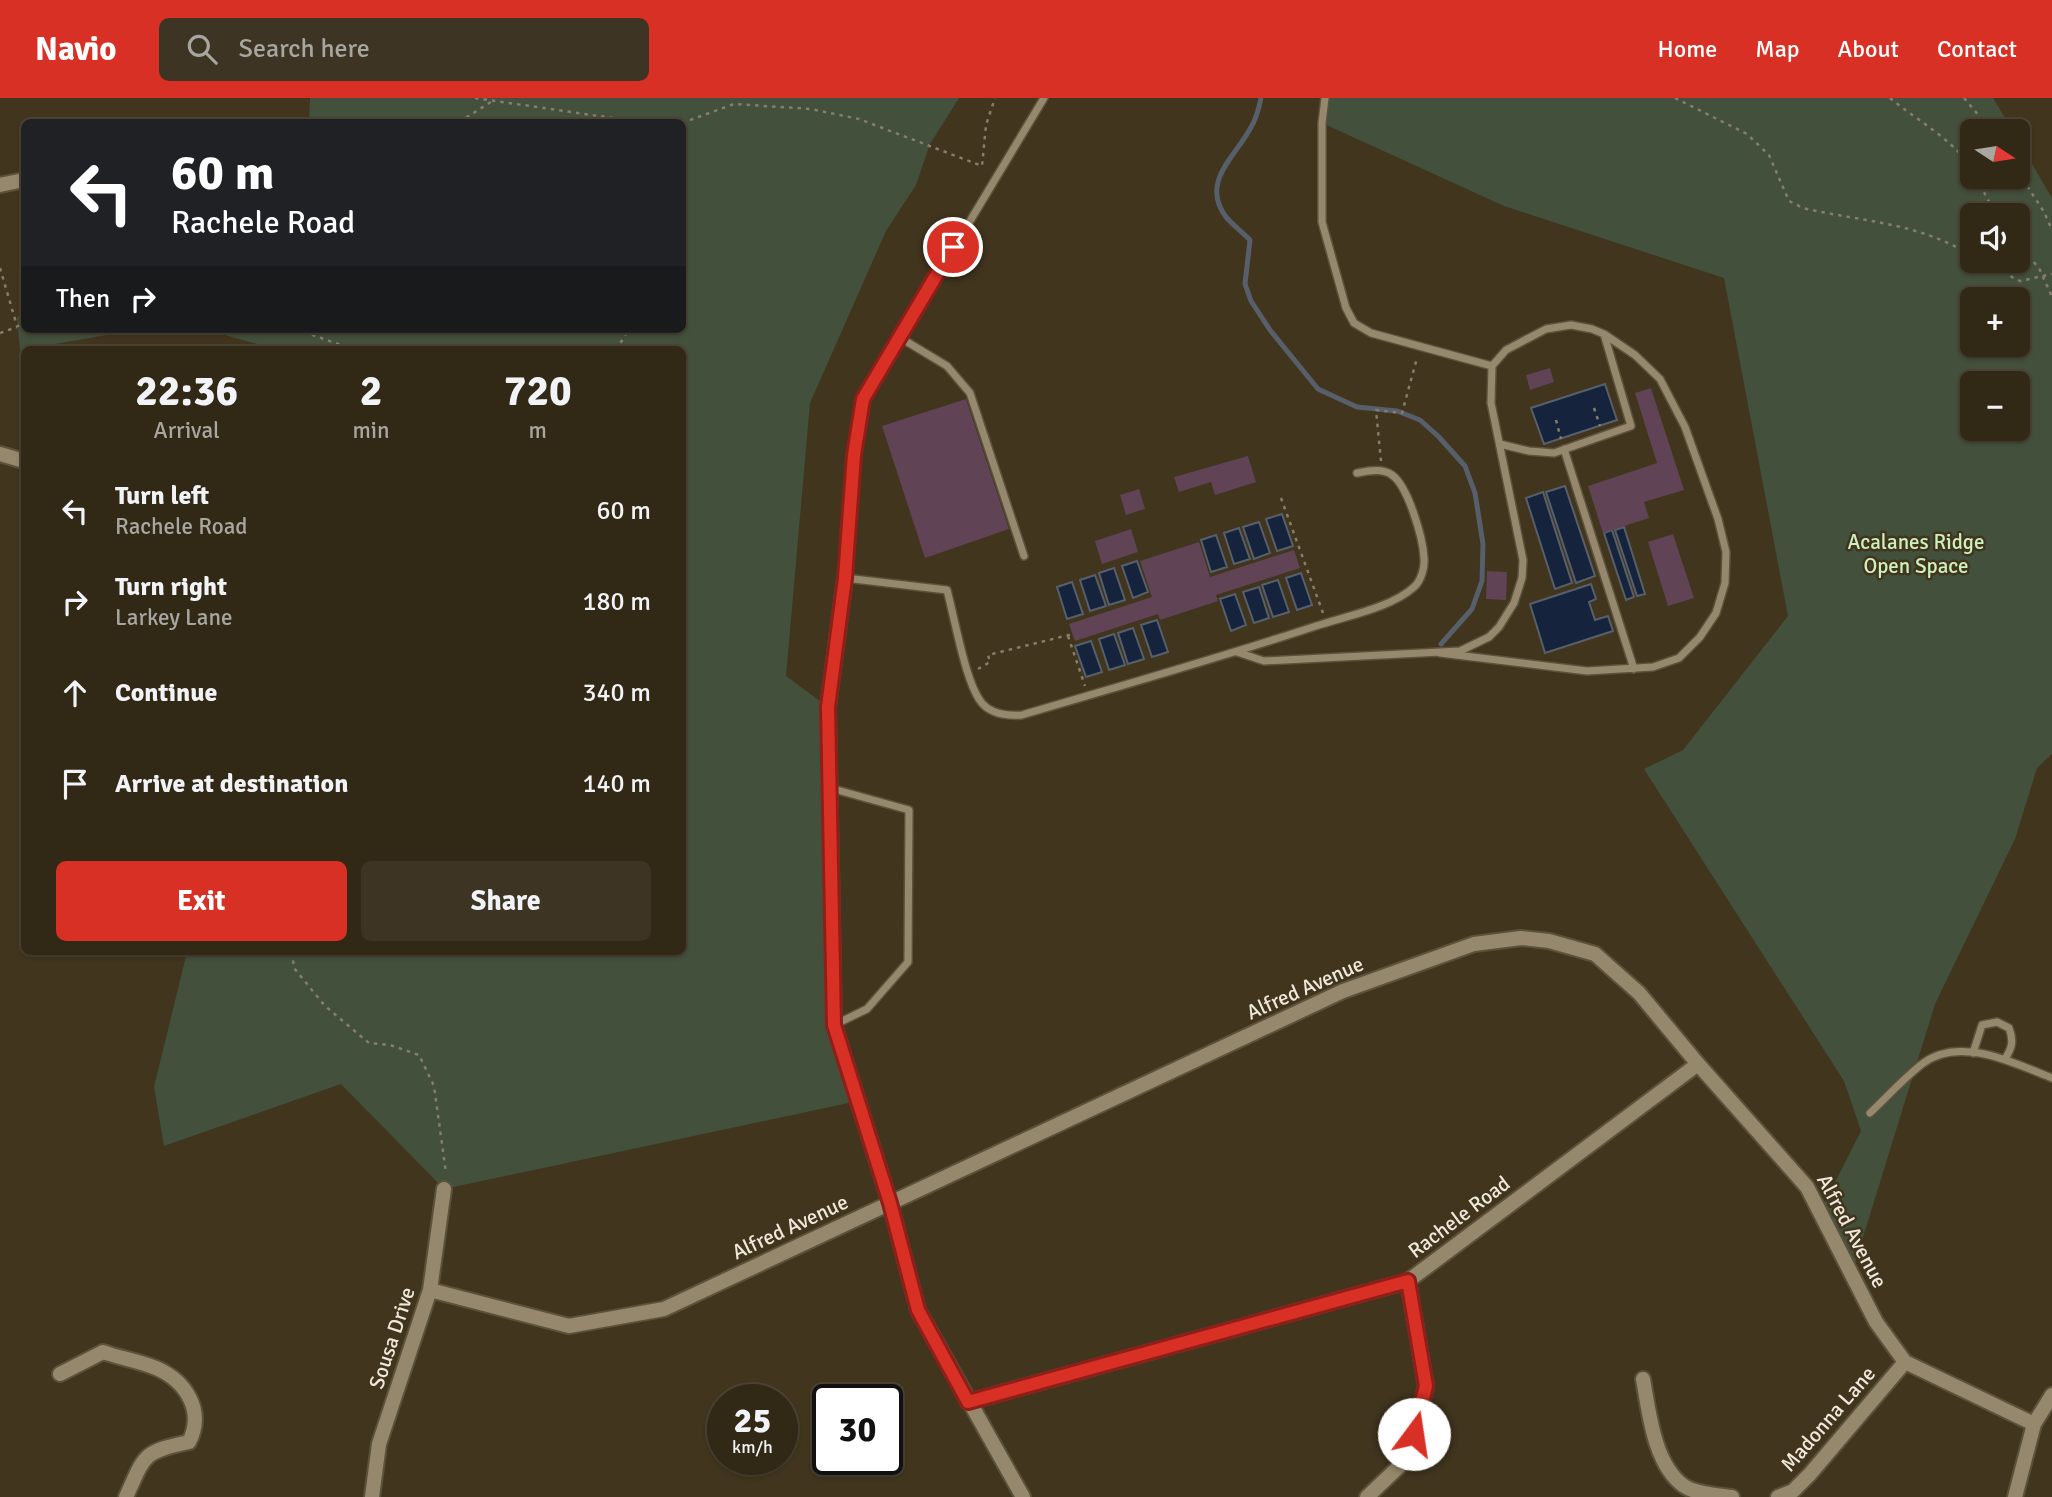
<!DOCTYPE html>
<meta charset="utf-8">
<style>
body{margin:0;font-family:Signika,sans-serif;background:#3d3423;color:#f1f3f6;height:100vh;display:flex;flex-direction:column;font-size:26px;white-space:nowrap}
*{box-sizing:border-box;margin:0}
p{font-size:23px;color:#a8a6a1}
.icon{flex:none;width:38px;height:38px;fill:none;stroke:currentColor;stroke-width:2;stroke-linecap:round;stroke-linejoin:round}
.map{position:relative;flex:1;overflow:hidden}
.sheet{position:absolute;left:21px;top:248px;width:665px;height:609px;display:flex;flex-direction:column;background:#312816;border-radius:10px;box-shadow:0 2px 5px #0004,0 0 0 2px #4c4435}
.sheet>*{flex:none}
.top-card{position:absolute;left:21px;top:21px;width:665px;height:214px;border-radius:10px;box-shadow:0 2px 5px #0004,0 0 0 2px #4c4435;background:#202124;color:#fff;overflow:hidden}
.needle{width:46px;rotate:102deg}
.fabs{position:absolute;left:1960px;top:21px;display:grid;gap:14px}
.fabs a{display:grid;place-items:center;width:70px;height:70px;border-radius:10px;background:#312816;box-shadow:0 2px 5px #0004,0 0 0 2px #4c4435;font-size:35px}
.speed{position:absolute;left:707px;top:1286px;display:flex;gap:14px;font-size:35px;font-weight:700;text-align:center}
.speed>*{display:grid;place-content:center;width:91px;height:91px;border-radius:50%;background:#312816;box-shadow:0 2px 5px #0004,0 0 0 2px #4c4435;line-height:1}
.speed small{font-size:18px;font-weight:400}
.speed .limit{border:4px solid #111;border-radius:10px;background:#fff;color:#111}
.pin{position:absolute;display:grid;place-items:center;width:60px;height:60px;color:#fff;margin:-30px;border:4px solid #fff;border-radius:50%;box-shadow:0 2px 7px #0007}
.me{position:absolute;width:77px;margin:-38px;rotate:14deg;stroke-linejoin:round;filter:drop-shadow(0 0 5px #0008)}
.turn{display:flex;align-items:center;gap:24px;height:147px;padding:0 35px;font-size:32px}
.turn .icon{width:91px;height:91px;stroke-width:2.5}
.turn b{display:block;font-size:49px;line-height:60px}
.then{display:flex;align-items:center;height:66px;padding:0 35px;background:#0003;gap:14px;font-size:26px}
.eta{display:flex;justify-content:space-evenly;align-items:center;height:119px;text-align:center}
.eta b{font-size:42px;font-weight:800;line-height:49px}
.primary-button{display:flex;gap:14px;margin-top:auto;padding:14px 35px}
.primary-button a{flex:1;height:80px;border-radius:10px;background:#d93025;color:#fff;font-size:28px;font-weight:800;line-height:80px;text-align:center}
.primary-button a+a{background:#3d3423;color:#f1f3f6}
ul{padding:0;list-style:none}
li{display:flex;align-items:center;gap:21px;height:91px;padding:0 35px}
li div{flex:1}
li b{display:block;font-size:26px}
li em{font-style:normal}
header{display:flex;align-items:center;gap:42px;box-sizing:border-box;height:98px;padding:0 35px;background:#d93025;color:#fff}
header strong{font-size:33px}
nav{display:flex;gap:38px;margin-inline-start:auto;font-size:24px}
.search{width:490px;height:63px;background:#3d3423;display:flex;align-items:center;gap:18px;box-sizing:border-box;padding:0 24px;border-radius:10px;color:#a8a6a1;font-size:26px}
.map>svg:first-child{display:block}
.green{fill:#42503c;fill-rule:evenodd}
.water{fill:#15243c;stroke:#575f6b;stroke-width:2}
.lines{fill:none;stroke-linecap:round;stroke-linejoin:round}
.stream{stroke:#575f6b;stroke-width:5}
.building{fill:#604354}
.service-casing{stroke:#5c523c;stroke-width:10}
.minor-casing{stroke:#5c523c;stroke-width:18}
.path{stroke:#877d6a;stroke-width:2.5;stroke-dasharray:3.5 5;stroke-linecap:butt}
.service{stroke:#95886d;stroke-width:7}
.minor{stroke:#95886d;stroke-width:14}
.route-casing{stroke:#8d1f18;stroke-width:18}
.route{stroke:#d93025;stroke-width:12}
.labels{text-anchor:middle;stroke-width:5;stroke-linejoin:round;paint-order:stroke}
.park-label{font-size:21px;fill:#ccf1be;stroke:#41351e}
.street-label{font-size:21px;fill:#f0e8da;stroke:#41351e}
</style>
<header>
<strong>Navio</strong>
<div class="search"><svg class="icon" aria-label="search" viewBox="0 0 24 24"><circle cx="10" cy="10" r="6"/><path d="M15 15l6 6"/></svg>Search here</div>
<nav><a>Home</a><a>Map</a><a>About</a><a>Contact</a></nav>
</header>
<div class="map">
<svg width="2052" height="1399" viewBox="0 0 2052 1399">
<rect width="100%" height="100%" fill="#41351e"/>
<path class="green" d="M310 0H959L930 46 916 87 886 133 810 305 786 578 828 609 834 927 858 1003 444 1091 341 986 164 1048 154 989 187 854H682V252H279L214 234 155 231H682V24H309Z
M1325 0H1993L2013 33H1972V79H2018V42L2052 100V656L2037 670 2015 741 1935 906 1852 1175 1820 1114 1861 1033 1844 983 1644 671 1683 652 1788 518 1724 180 1504 108 1322 25ZM1972 117H2018V163H1972ZM1972 201H2018V247H1972ZM1972 285H2018V331H1972Z
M24 218V231H142L20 252 17 219Z"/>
<path class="water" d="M1605 286 1617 322 1544 346 1531 310Z
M1565 388 1595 478 1576 485 1546 394Z
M1543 394 1572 485 1555 491 1526 400Z
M1282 416 1293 448 1277 453 1266 421Z
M1259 424 1270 455 1254 461 1243 429Z
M1624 429 1645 496 1637 498 1615 432Z
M1239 430 1250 461 1234 466 1224 435Z
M1612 432 1634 499 1626 502 1604 435Z
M1216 437 1227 469 1211 474 1201 442Z
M1137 463 1148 494 1133 500 1122 468Z
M1114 470 1125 502 1109 507 1099 475Z
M1301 475 1312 507 1297 512 1286 480Z
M1095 477 1106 508 1090 513 1080 482Z
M1278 482 1289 514 1273 519 1262 487Z
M1072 484 1083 516 1067 521 1057 489Z
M1591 486 1596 501 1589 504 1595 522 1608 518 1613 533 1545 555 1530 506Z
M1259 489 1269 520 1254 525 1243 494Z
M1235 496 1246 527 1231 533 1220 501Z
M1157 522 1168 554 1152 559 1141 527Z
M1133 530 1144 561 1128 566 1118 535Z
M1114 536 1125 567 1109 572 1099 541Z
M1091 543 1102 574 1086 579 1075 548Z"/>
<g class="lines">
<path class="stream" d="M1261 0C1259 10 1256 22 1250 31 1235 59 1200 84 1226 119 1233 127 1242 134 1250 142L1245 186 1251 203 1270 232 1318 291 1357 309 1397 313 1420 322 1438 338 1465 368 1475 395 1483 446 1482 483 1472 511 1441 546"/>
</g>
<path class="building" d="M1550 270 1554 284 1530 292 1526 277Z
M1651 290 1684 392 1644 404 1649 420 1603 435 1588 388 1657 365 1635 295Z
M966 301 1009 431 925 460 882 328Z
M1248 358 1256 384 1215 397 1211 384 1179 394 1174 379Z
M1139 391 1145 411 1126 417 1120 397Z
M1131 431 1138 454 1102 466 1095 443Z
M1673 436 1694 500 1668 508 1648 444Z
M1199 444 1210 479 1294 452 1300 470 1216 497 1218 503 1160 522 1158 516 1075 543 1069 526 1152 499 1140 463Z
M1487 473 1507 474 1506 502 1486 501Z"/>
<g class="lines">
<g class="service-casing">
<path id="service" d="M1044 0 863 301 854 357 845 480 947 492C954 518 965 580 979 601 988 616 1007 618 1022 617 1120 588 1219 560 1316 528 1346 518 1391 510 1414 489 1421 483 1425 469 1424 460 1423 440 1408 388 1392 377 1382 370 1368 373 1357 375
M1325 0 1322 25V124L1346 210 1354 225 1371 235 1492 268
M899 239 947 268 970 295 1024 458
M1500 346 1529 353 1554 355 1631 328 1604 236
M1564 351 1634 571
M1237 554 1264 563 1460 553 1489 539 1499 529 1514 505 1522 480 1523 462 1491 305 1492 268 1506 252 1546 231 1571 227 1592 231 1604 236 1635 257 1660 281 1685 329 1718 421 1726 454 1725 485 1716 515 1700 539 1679 560 1653 569 1587 573 1440 555
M830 690 909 712 908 864 867 911 834 927
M1973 955 1982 927 1997 924 2009 930C2014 943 2012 950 2005 961
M1870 1015C1887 999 1903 981 1922 966 1959 937 2014 965 2052 980"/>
</g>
<g class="minor-casing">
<path id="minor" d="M0 87 24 82
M0 356 24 363
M845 480 828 609 834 927 890 1105 918 1212 1023 1399
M430 1192 569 1228 664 1211 1343 893 1474 846 1521 840 1549 843 1595 856 1639 895 1698 966 1807 1089 1876 1224 1905 1264 2034 1326
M60 1276 103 1254C120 1260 139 1263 156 1270 186 1283 205 1313 189 1344 142 1354 145 1357 126 1399
M1643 1281C1649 1314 1654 1367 1684 1388 1696 1396 1718 1397 1732 1399
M968 1304 1408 1183 1698 966
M372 1399 379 1346 430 1192 444 1091
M1367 1399 1408 1360 1426 1288 1408 1183
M1778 1399 1793 1393 1810 1376 1905 1264
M2015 1399 2034 1326 2052 1297"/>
</g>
<path class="path" d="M475 0 640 24
M1675 0 1747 36 1769 57 1789 103 1803 110C1863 124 1918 124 1972 158
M1890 0C1915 21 1956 43 1972 72
M1964 0 1992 33
M459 24 494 2
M682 25 734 6 811 11 859 21 982 68 986 27 995 0
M2018 74 2044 114 2052 132
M1976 79 1996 117
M2018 144 2040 172 2052 199
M1980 163 2020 183 2052 176
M0 170 17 228 24 227
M296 231 355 252
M0 235 17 229
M616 252 629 231
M1594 310 1600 328
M1556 322 1561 341
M1381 363 1376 312 1402 315 1417 260
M1281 400 1323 515
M1068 538 1085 588
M978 571 990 564 988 557 1073 536
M292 854 294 870 325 908 369 945 390 947 419 957 434 988 446 1075"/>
<use href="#service" class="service"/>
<use href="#minor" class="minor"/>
</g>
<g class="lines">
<g class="route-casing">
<path id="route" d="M953 149 863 301 854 357 845 480 828 609 834 927 890 1105 918 1212 968 1304 1408 1183 1426 1288 1414 1336"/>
</g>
<use href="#route" class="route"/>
</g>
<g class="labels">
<g class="park-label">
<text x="1916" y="451">Acalanes Ridge<tspan x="1916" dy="24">Open Space</tspan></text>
</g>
<g class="street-label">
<text transform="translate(1305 890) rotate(-24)" y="7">Alfred Avenue</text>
<text transform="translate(1459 1119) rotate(-37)" y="7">Rachele Road</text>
<text transform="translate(790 1129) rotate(-25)" y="7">Alfred Avenue</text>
<text transform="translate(1852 1133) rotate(62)" y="7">Alfred Avenue</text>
<text transform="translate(392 1240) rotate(-72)" y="7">Sousa Drive</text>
<text transform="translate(1828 1321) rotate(-49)" y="7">Madonna Lane</text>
</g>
</g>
</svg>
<div class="fabs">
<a><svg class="needle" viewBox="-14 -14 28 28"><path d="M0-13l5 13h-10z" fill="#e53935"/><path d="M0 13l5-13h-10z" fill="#a8a6a1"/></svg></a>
<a><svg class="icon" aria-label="sound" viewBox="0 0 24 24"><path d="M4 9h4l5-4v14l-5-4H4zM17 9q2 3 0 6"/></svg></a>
<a>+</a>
<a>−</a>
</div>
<div class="speed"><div>25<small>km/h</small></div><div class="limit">30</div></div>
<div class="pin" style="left:953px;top:149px;background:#d93025"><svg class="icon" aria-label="arrive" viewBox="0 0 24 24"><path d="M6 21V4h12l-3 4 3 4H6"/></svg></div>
<svg class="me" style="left:1414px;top:1336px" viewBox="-20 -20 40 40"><circle r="19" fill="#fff"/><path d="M0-13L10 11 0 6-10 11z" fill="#d93025"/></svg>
<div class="top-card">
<div class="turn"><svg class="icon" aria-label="left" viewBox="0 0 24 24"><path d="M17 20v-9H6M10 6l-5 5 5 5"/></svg><div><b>60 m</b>Rachele Road</div></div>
<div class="then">Then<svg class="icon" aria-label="right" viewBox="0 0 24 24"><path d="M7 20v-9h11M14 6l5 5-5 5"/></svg></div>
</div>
<section class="sheet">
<div class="eta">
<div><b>22:36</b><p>Arrival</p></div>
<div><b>2</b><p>min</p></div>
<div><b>720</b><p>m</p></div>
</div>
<ul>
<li><svg class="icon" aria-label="left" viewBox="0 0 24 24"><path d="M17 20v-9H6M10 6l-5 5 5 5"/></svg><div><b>Turn left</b><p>Rachele Road</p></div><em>60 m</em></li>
<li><svg class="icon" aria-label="right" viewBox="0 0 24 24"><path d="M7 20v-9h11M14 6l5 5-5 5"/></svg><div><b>Turn right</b><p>Larkey Lane</p></div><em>180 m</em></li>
<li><svg class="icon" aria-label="ahead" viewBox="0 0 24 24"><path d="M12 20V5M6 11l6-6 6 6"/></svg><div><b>Continue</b></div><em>340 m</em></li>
<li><svg class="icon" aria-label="arrive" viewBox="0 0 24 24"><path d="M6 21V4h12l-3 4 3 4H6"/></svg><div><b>Arrive at destination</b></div><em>140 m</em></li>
</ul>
<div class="primary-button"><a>Exit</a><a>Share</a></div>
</section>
</div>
